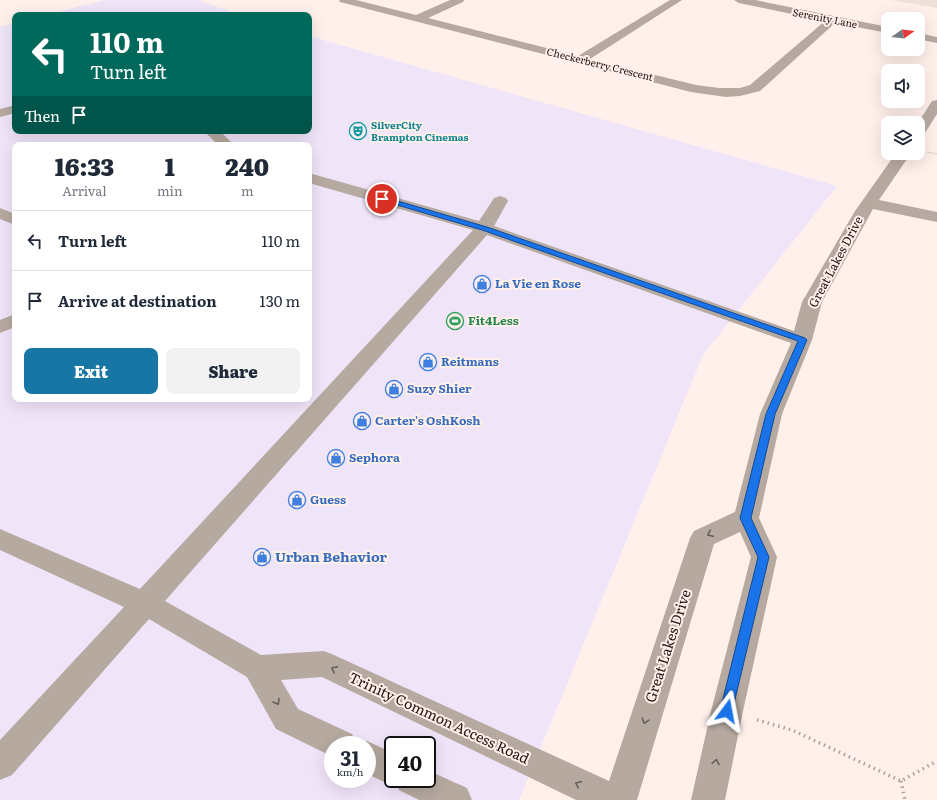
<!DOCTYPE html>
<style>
body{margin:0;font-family:Literata,serif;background:#f2f2f3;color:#1f2937;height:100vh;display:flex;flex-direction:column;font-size:15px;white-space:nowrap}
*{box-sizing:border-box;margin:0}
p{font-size:13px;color:#747a83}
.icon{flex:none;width:22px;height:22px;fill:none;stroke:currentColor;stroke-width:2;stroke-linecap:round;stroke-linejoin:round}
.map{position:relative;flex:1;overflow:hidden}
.side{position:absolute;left:12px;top:142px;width:300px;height:260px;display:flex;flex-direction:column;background:#fff;border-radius:8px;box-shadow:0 4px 16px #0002}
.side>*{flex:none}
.top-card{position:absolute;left:12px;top:12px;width:300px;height:122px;border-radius:8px;box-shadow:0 4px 16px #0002;background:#00695c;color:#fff;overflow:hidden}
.needle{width:26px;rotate:76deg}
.tools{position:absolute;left:881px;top:12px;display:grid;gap:8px}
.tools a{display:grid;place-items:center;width:44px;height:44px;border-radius:8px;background:#fff;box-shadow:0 4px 16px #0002;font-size:20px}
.speed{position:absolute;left:324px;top:736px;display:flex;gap:8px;font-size:20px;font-weight:700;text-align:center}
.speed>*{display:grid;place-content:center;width:52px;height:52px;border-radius:50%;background:#fff;box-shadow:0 4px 16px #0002;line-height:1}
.speed small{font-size:10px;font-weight:400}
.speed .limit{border:2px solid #111;border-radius:6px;background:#fff;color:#111}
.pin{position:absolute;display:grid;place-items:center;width:34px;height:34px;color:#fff;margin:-17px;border:2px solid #fff;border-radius:50%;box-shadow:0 1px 4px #0007}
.me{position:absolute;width:44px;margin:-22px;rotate:13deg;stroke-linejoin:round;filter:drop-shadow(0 0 3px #0008)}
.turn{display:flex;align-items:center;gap:14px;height:84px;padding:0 12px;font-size:18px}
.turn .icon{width:52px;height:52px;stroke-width:2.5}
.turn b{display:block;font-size:28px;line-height:34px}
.then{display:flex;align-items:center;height:38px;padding:0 12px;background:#0003;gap:8px;font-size:15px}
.eta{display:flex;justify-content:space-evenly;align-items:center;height:68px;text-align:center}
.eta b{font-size:24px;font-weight:800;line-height:28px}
.action{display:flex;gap:8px;margin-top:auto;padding:8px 12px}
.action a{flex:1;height:46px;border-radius:8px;background:#1776a4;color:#fff;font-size:16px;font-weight:800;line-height:46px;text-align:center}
.action a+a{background:#f2f2f3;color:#1f2937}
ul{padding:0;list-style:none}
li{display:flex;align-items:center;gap:12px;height:60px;padding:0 12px;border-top:1px solid #e0e1e3}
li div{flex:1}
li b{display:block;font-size:15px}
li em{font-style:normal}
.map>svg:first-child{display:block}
.commercial{fill:#f0e4f9;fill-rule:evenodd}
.built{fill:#f1e0da}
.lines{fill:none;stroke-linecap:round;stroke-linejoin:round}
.path-far1{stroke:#ac9e99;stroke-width:1.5;stroke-dasharray:0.5 1.5;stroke-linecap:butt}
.path{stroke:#ac9e99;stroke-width:3.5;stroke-dasharray:1.5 4;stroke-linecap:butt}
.minor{fill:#b6a9a0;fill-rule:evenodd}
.oneway{stroke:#6a5e58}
.route{fill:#1a73e8;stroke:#114b97}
.labels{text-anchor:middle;stroke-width:4;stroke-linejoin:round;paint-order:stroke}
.far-street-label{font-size:10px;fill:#1f130f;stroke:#fff0eb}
.far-culture-label{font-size:10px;font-weight:bold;fill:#0d838f;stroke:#fff0eb;text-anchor:start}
.street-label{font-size:12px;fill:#1f130f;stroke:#fff0eb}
.shop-label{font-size:12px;font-weight:bold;fill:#366cbe;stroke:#fff0eb;text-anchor:start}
.leisure-label{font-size:12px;font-weight:bold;fill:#27864d;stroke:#fff0eb;text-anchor:start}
.near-shop-label{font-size:14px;font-weight:bold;fill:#366cbe;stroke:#fff0eb;text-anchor:start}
.near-street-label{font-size:14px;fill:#1f130f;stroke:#fff0eb}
</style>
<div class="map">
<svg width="937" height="800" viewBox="0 0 937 800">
<rect width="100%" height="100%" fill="#fff0eb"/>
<path class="commercial" d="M105 0H198L240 15H46Z
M15 23V131H309V36L837 186 703 355 519 800H0V27ZM15 145H309V399H15ZM333 745H367V779H333ZM393 745H427V779H393Z"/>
<path class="built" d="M891 0H937V8Z"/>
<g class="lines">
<path class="path-far1" d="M926 152 937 154"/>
<path class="path" d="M757 720 792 730 901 781 937 761
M901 781 905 800"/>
<path class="minor" d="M339 0H356L416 15 450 0H464L463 2 428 18 578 56 670 0H682L590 59 696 85 719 88H740L750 85 825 21 739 3 734 0H755L888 27V33L835 23 760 91 740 96 726 97 691 92 340 2Z
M918 33 937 37V43L918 39Z
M937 100V114L923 136 918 137V123L932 101Z
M15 105V113L0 117V109Z
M204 131H220L234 145H218Z
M896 153H911L879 200 937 212V222L873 209 822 302 812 340 782 414 759 518 777 557 743 711 725 800H691L711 711 751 557 740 532 714 544 637 800H576L322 677 281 680 298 709 352 734 357 745H333V757L276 729 247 677 149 619 12 775 0 780V740L124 607 0 550V529L140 589 473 230 309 183V173L479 221 494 198 500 196 506 198 508 201 494 226 794 331 802 302 855 211ZM487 235 791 343 760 414 735 512 694 531 690 538 609 781 334 655 324 651 261 655 165 601Z
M0 208 15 214V225L0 219Z
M15 314V327L0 333V320Z
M367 741 393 753V779H427V770L467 788 472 800H419L399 790 397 784 393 786 367 774V745H358Z"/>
</g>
<defs><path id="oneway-chevron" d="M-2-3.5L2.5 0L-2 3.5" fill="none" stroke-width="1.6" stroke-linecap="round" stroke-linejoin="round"/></defs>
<g class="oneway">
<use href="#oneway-chevron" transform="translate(710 534) rotate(155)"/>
<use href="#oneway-chevron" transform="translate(334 669) rotate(-155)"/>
<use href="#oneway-chevron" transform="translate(277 702) rotate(60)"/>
<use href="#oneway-chevron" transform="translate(645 721) rotate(108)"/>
<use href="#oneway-chevron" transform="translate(716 762) rotate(-78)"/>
<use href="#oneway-chevron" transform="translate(578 784) rotate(-155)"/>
</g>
<path class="route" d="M380 197H384L487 227 805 338 807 340 775 414 751 518 769 557 731 716 727 717 722 716 720 711 758 557 740 518 766 414 798 341 482 230 380 200Z"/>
<defs>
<g id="theatre-ring" transform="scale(0.9)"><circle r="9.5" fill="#fff0eb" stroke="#0f9aa8" stroke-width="1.5"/><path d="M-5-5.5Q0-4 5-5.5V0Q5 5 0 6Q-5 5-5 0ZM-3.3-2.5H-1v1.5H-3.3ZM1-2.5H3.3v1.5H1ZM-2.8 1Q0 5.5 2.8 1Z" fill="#0f9aa8"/></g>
<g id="shop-ring" transform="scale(0.9)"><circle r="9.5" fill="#fff0eb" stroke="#3f7fe0" stroke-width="1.5"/><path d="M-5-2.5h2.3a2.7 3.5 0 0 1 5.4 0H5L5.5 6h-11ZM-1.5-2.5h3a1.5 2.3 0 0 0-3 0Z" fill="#3f7fe0"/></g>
<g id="stadium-ring" transform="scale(0.9)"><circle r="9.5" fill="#fff0eb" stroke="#2e9e5b" stroke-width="1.5"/><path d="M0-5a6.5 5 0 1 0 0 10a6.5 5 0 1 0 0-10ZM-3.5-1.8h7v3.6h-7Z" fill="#2e9e5b"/></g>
</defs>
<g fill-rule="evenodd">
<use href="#theatre-ring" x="358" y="131"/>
<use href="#shop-ring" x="482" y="284"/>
<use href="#stadium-ring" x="455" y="321"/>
<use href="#shop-ring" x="428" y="362"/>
<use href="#shop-ring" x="394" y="389"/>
<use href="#shop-ring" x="362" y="421"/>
<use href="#shop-ring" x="336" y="458"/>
<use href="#shop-ring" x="297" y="500"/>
<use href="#shop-ring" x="262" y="557"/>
</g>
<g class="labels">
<g class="far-street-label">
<text transform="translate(825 18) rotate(11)" y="4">Serenity Lane</text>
<text transform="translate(600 64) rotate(14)" y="4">Checkerberry Crescent</text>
</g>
<g class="far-culture-label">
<text x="371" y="129">SilverCity<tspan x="371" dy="12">Brampton Cinemas</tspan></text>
</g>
<g class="street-label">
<text transform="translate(836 262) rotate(-62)" y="4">Great Lakes Drive</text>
</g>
<g class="shop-label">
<text x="495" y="288">La Vie en Rose</text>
<text x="441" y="366">Reitmans</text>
<text x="407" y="393">Suzy Shier</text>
<text x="375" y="425">Carter's OshKosh</text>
<text x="349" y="462">Sephora</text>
<text x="310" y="504">Guess</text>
</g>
<g class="leisure-label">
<text x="468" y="325">Fit4Less</text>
</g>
<g class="near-shop-label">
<text x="275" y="562">Urban Behavior</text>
</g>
<g class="near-street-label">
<text transform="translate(668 646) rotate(-72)" y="5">Great Lakes Drive</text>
<text transform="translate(439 718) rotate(25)" y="5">Trinity Common Access Road</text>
</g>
</g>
</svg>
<div class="tools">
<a><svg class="needle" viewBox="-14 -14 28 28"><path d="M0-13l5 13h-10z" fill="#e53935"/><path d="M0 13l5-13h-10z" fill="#747a83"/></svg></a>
<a><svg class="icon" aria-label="sound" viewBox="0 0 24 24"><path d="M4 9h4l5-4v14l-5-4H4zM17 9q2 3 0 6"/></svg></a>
<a><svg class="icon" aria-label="layers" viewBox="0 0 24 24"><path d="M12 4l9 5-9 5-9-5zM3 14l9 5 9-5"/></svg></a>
</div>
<div class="speed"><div>31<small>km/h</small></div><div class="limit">40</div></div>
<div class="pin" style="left:382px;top:199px;background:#d93025"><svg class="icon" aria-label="arrive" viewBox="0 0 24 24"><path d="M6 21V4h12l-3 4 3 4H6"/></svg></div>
<svg class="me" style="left:727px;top:711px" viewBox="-20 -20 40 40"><path d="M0-17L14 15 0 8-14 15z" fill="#1a73e8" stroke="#fff" stroke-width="4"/></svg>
<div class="top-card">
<div class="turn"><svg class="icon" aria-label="left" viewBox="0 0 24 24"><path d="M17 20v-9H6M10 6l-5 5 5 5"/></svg><div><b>110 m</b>Turn left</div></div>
<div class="then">Then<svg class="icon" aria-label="arrive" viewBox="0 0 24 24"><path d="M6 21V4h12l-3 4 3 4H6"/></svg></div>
</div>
<section class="side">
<div class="eta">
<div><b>16:33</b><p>Arrival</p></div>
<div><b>1</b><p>min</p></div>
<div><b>240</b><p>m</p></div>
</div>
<ul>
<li><svg class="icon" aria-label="left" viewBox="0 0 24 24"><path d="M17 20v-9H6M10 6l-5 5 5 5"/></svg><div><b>Turn left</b></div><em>110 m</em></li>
<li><svg class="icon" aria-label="arrive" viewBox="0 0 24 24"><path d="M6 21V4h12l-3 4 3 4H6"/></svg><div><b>Arrive at destination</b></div><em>130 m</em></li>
</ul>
<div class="action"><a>Exit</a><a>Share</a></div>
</section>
</div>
